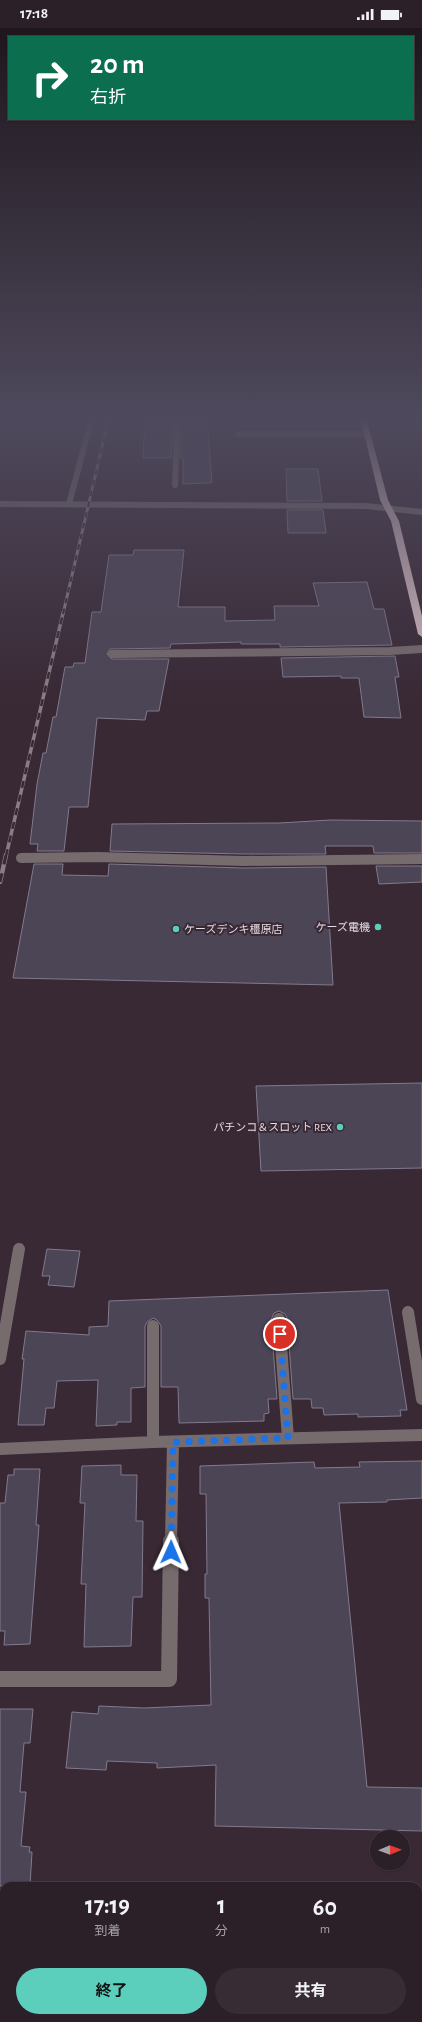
<!DOCTYPE html>
<html lang="ja">
<meta charset="utf-8">
<style>
body{margin:0;font-family:"Alegreya Sans","Noto Sans JP",sans-serif;background:#372c34;color:#f1f3f6;height:100vh;display:flex;flex-direction:column;font-size:15px;white-space:nowrap}
*{box-sizing:border-box;margin:0}
p{font-size:13px;color:#a6a2a8}
.icon{flex:none;width:22px;height:22px;fill:none;stroke:currentColor;stroke-width:2;stroke-linecap:round;stroke-linejoin:round}
.map{position:relative;flex:1;overflow:hidden}
.drawer{position:absolute;left:0px;top:1854px;width:422px;height:140px;display:flex;flex-direction:column;background:#2b1f28;border-radius:12px 12px 0 0;box-shadow:0 1px 3px #0004,0 0 0 1px #473d45}
.drawer>*{flex:none}
.guide{position:absolute;left:8px;top:8px;width:406px;height:84px;border-radius:0px;box-shadow:0 1px 3px #0004,0 0 0 1px #473d45;background:#0b6e4f;color:#fff;overflow:hidden}
.needle{width:26px;rotate:89deg}
.buttons{position:absolute;left:370px;top:1802px;display:grid;gap:8px}
.buttons a{display:grid;place-items:center;width:40px;height:40px;border-radius:50%;background:#2b1f28;box-shadow:0 1px 3px #0004,0 0 0 1px #473d45;font-size:20px}
.pin{position:absolute;display:grid;place-items:center;width:34px;height:34px;color:#fff;margin:-17px;border:2px solid #fff;border-radius:50%;box-shadow:0 1px 4px #0007}
.me{position:absolute;width:44px;margin:-22px;rotate:1deg;stroke-linejoin:round;filter:drop-shadow(0 0 3px #0008)}
.turn{display:flex;align-items:center;gap:14px;height:84px;padding:0 16px;font-size:18px}
.turn .icon{width:52px;height:52px;stroke-width:2.5}
.turn b{display:block;font-size:28px;line-height:34px}
.eta{display:flex;justify-content:space-evenly;align-items:center;height:68px;text-align:center}
.eta b{font-size:24px;font-weight:700;line-height:28px}
.button{display:flex;gap:8px;margin-top:auto;padding:8px 16px}
.button a{flex:1;height:46px;border-radius:24px;background:#5bcebc;color:#111;font-size:16px;font-weight:700;line-height:46px;text-align:center}
.button a+a{background:#372c34;color:#f1f3f6}
.status{display:flex;justify-content:space-between;align-items:center;height:28px;padding:0 20px;background:#2b1f28;direction:ltr}
.status svg{height:11px;fill:currentColor}
.map>svg:first-child{display:block}
.building{fill:#4c4556;stroke:#827a8d}
.lines{fill:none;stroke-linecap:round;stroke-linejoin:round}
.minor-far4{stroke:#766b6d;stroke-width:6}
.minor-far3{stroke:#766b6d;stroke-width:8}
.minor-far2{stroke:#766b6d;stroke-width:10}
.minor-far1{stroke:#766b6d;stroke-width:12}
.minor{stroke:#766b6d;stroke-width:16}
.highway{fill:#d8bec3;fill-rule:evenodd}
.rail-far2-casing{stroke:#8a7d87;stroke-width:3}
.rail-far1-casing{stroke:#8a7d87;stroke-width:3.5}
.rail-casing{stroke:#8a7d87;stroke-width:4.5}
.rail-far2{stroke:#392935;stroke-width:2;stroke-dasharray:5.5;stroke-linecap:butt}
.rail-far1{stroke:#392935;stroke-width:2.5;stroke-dasharray:7;stroke-linecap:butt}
.rail{stroke:#392935;stroke-width:3;stroke-dasharray:9;stroke-linecap:butt}
.route{stroke:#1a73e8;stroke-width:7;stroke-dasharray:0 12.6}
.poi-dot{fill:#5bcebc;stroke:#392935;stroke-width:1.5}
.labels{text-anchor:middle;stroke-width:4;stroke-linejoin:round;paint-order:stroke}
.poi-label{font-size:11px;fill:#e5dbe3;stroke:#392935;text-anchor:end}
</style>
<div class="status"><b>17:18</b><svg viewBox="0 0 49 12"><path d="M0 12V9h3v3zM5 12V6h3v6zM10 12V3h3v9zM15 12V0h3v12zM26 1h20v11H26zM47 4h2v5h-2z"/></svg></div>
<div class="map">
<svg width="422" height="1994" viewBox="0 0 422 1994">
<rect width="100%" height="100%" fill="#392935"/>
<path class="building" d="M145 393H173L171 430H143Z
M181 393H207L212 454 209 455 183 456V430H180Z
M286 441H318L322 473H287Z
M287 482H323L326 505H288Z
M134 522H184L178 579H225V593L275 592 274 578H319L313 555 367 554 374 581H384L392 617 280 619V616H241V614L171 616 170 620 110 621 107 626 112 631H169L159 683H147L145 692 97 690 88 779H69L64 823H37L38 816H30L37 756 43 725H46L53 689H56L65 639H73L74 635H85L92 584H101L109 527H133Z
M395 628 399 649H395L401 690 364 689 359 650H341V648L283 649 281 630Z
M331 792 422 793V825H374L373 818H325L326 826H244L110 823 112 796 279 795Z
M34 836H63L62 847 108 848 109 836 244 840 326 839 333 957 13 950Z
M376 838H422V854L379 856Z
M422 1055V1140L261 1143 256 1058Z
M47 1221 80 1223 74 1259 48 1257 50 1248H42Z
M388 1262 407 1382H400L401 1388 358 1389V1386L324 1387 323 1380H312L311 1371H293L287 1290 285 1286 279 1283 274 1285 271 1292 277 1371H268L269 1385 264 1386V1393L179 1395 178 1359H161V1298L157 1292 153 1290 147 1294 145 1298V1359L131 1360V1394H117V1397L96 1398 98 1352 57 1353 54 1380H46L44 1397H18L24 1331H22L26 1303 89 1307V1299L108 1298 109 1273Z
M422 1433V1470L387 1472V1474L339 1475 367 1759 422 1760V1803L215 1798 216 1737 157 1740V1735L107 1733 106 1742 66 1740 72 1684 98 1686 99 1678 144 1680 211 1677 209 1570H205V1546H207L206 1466H200V1438L314 1434 315 1440 360 1439 359 1434Z
M121 1437V1447H137L136 1493H143L142 1569H133L131 1618 84 1619 86 1556H81L85 1475H80L82 1438Z
M14 1441H40L36 1497H39L30 1616 4 1617 5 1603H0V1475H5L8 1447H14Z
M0 1681H33L30 1715H24L20 1764H26L21 1818 30 1819 29 1824H32L30 1858H0Z"/>
<g class="lines">
<path class="minor-far4" d="M238 406H367
M175 457 177 393
M0 476 366 478 422 484
M69 476 91 393"/>
<path class="minor-far3" d="M112 626 390 623 422 621"/>
<path class="minor-far2" d="M21 830 98 829 244 833 422 831"/>
<path class="minor-far1" d="M408 1284 422 1371
M279 1291 288 1410
M153 1298V1414
M0 1331 19 1221
M0 1421 153 1414 422 1407
M171 1514 173 1414"/>
<path class="minor" d="M0 1651H169L171 1513
M3 1994 4 1985"/>
<path class="highway" d="M361 393H367L388 472 399 493 422 588V609L418 606 391 493 380 472Z"/>
<g class="rail-far2-casing">
<path id="rail-far2" d="M63 586 108 393"/>
</g>
<g class="rail-far1-casing">
<path id="rail-far1" d="M6 828 63 585"/>
</g>
<g class="rail-casing">
<path id="rail" d="M0 854 6 827"/>
</g>
<use href="#rail-far2" class="rail-far2"/>
<use href="#rail-far1" class="rail-far1"/>
<use href="#rail" class="rail"/>
</g>
<linearGradient id="sky" x2="0" y2="1"><stop stop-color="#1f171d"/><stop offset="0.58" stop-color="#4e495c"/><stop offset="1" stop-color="#4e495c" stop-opacity="0"/></linearGradient>
<rect width="422" height="672" fill="url(#sky)"/>
<g class="lines">
<path class="route" d="M171 1524 173 1414 288 1410 280 1306"/>
</g>
<g class="poi-dot">
<circle cx="378" cy="899" r="4"/>
<circle cx="176" cy="901" r="4"/>
<circle cx="340" cy="1099" r="4"/>
</g>
<g class="labels">
<g class="poi-label">
<text x="370" y="903">ケーズ電機</text>
<text x="184" y="905" text-anchor="start">ケーズデンキ橿原店</text>
<text x="332" y="1103">パチンコ＆スロット REX</text>
</g>
</g>
</svg>
<div class="buttons">
<a><svg class="needle" viewBox="-14 -14 28 28"><path d="M0-13l5 13h-10z" fill="#e53935"/><path d="M0 13l5-13h-10z" fill="#a6a2a8"/></svg></a>
</div>
<div class="pin" style="left:280px;top:1306px;background:#d93025"><svg class="icon" aria-label="arrive" viewBox="0 0 24 24"><path d="M6 21V4h12l-3 4 3 4H6"/></svg></div>
<svg class="me" style="left:171px;top:1524px" viewBox="-20 -20 40 40"><path d="M0-17L14 15 0 8-14 15z" fill="#1a73e8" stroke="#fff" stroke-width="4"/></svg>
<div class="guide">
<div class="turn"><svg class="icon" aria-label="right" viewBox="0 0 24 24"><path d="M7 20v-9h11M14 6l5 5-5 5"/></svg><div><b>20 m</b>右折</div></div>
</div>
<section class="drawer">
<div class="eta">
<div><b>17:19</b><p>到着</p></div>
<div><b>1</b><p>分</p></div>
<div><b>60</b><p>m</p></div>
</div>
<div class="button"><a>終了</a><a>共有</a></div>
</section>
</div>
